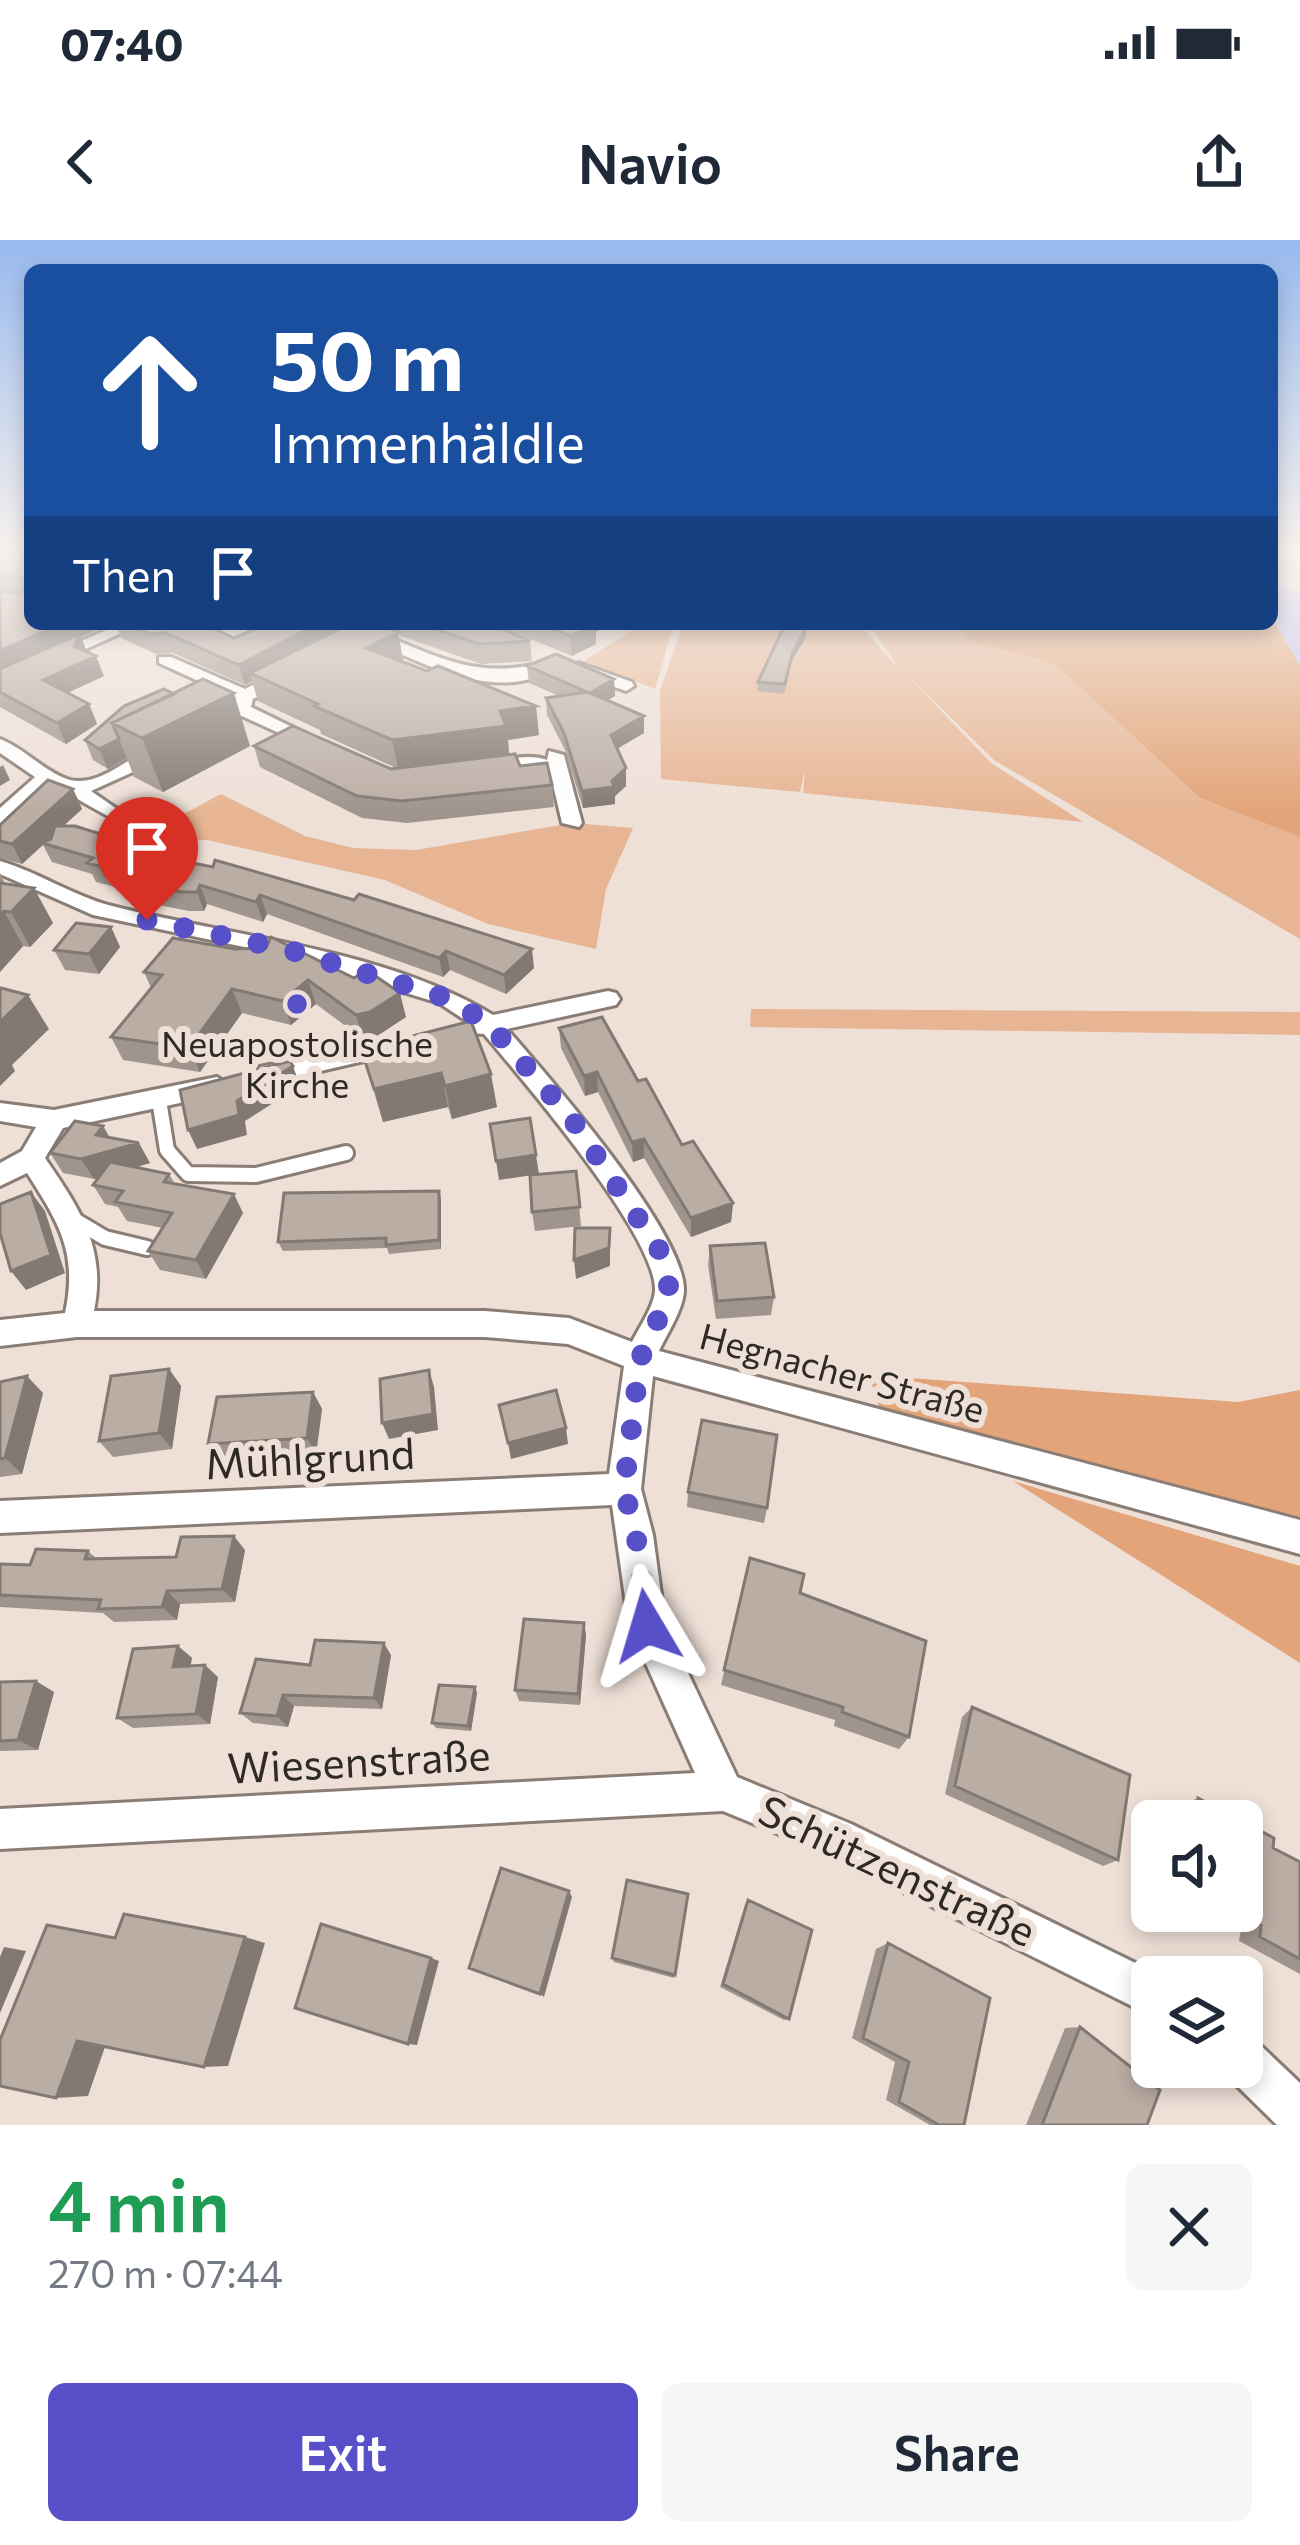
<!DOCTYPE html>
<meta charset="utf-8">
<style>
body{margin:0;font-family:Commissioner,sans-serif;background:#f6f6f7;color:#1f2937;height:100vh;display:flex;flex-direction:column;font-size:45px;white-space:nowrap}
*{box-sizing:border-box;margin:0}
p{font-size:39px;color:#747a83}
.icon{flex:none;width:66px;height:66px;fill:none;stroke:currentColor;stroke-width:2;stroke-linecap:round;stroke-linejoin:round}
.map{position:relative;height:1885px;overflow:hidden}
.side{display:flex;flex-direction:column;background:#fff;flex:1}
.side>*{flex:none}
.top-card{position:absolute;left:24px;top:24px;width:1254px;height:366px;border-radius:18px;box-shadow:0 6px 18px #0003;background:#1a4fa0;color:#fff;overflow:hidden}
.controls{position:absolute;left:1131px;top:1560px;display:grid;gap:24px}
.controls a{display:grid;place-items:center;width:132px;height:132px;border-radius:18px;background:#fff;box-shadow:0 6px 18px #0003;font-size:60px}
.pin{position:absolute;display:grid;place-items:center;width:102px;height:102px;color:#fff;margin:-123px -51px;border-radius:50% 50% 50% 0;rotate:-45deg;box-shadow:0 0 12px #0007}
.pin .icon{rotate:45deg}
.me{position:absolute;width:132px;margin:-66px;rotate:353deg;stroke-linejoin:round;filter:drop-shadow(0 0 9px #0008)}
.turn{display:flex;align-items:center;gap:42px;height:252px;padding:0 48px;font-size:54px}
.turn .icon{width:156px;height:156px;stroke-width:2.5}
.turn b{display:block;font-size:84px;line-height:102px}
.then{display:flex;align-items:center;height:114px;padding:0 48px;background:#0003;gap:24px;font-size:45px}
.round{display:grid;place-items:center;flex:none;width:126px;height:126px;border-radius:18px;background:#f6f6f7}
.head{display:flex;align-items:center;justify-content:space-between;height:204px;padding:0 48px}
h1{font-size:72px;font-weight:600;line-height:90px;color:#1e9e55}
.cta{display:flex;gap:24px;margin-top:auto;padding:24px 48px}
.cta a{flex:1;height:138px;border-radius:18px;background:#5850c8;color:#fff;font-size:48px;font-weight:600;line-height:138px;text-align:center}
.cta a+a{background:#f6f6f7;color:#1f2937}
.status{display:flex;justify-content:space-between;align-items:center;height:84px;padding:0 60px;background:#fff;direction:ltr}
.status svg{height:33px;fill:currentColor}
header{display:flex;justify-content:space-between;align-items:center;height:156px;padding:0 48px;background:#fff;font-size:54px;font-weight:600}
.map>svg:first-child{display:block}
.green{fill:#e7b593}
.forest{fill:#e2a478}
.water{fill:#bdc1f7}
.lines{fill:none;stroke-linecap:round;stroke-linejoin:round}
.service-casing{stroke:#8a7d75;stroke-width:20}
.minor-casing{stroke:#8a7d75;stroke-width:6}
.service{stroke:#fff;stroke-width:14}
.minor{fill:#fff;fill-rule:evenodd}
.wall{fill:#a0958d}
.shaded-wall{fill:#827973}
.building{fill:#baada4;stroke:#827973;stroke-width:3}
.route{stroke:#5850c8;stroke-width:21;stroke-dasharray:0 37.8}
.poi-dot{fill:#5850c8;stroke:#eee0d7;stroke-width:4.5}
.labels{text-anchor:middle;stroke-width:12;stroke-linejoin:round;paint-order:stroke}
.poi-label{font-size:36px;fill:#2f2a26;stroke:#eee0d7}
.street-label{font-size:36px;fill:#2f2a26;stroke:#eee0d7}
.near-street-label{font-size:42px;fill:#2f2a26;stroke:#eee0d7}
</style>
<div class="status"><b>07:40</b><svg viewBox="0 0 49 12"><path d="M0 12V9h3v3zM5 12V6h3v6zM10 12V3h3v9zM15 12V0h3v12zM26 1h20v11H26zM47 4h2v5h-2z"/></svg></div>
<header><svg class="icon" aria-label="back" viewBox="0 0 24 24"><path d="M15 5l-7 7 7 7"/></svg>Navio<svg class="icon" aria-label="share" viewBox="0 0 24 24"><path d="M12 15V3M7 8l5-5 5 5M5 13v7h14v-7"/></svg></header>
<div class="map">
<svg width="1300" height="1885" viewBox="0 0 1300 1885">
<rect width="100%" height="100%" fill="#eee0d7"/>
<path class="green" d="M641 384H674L655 449 584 421Z
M683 384H859L899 429 869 384H958L969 401 1055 424 1200 558 1300 597V699L994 520 905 433 991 523 1083 582 803 553 805 530 800 552 661 539 660 451Z
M221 554 305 596 353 608 416 610 572 583 633 588 606 649 596 709 488 684 385 640 207 600H170L148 593Z
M751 769 1300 772V795L750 787Z"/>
<path class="forest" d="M1272 376 1300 426V597L1200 558 1055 424 969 401 958 384H1272Z
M869 1135 1238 1162 1300 1150V1278L881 1172Z
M1013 1241 1300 1326V1423Z"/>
<path class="water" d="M1272 337 1300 355V426L1272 376Z"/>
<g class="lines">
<g class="service-casing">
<path id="service" d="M159 860 167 910 188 934 256 935 346 913
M73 979 105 998 147 1008"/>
</g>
<g class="minor-casing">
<path id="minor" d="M120 384H141L0 448V437Z
M365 392H377C440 418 479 441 549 421L557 426C500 467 421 422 365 398Z
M159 417H171L245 449 278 432H290V440L253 459 251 467 329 505 314 509 242 476 216 490H204V482L234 466 236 458 159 423Z
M579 423 632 442 634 446 626 451 573 432 571 428Z
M0 499C24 508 42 530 67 539 104 551 132 506 166 509V517L91 551 117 569 157 586 147 592C110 582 83 559 49 545L0 584V568L35 537 0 513Z
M549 511 564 515 582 583 579 587 562 583 548 523 488 535 479 529C494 519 531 513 547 520Z
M0 621C38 632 73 656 112 666 234 697 384 709 493 775L608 751 616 753 620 759 616 765 507 789C549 837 684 991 684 1050 684 1068 667 1094 659 1111L1300 1280V1314L653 1136 641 1249 653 1295 665 1384 737 1537 851 1584 1164 1737H1152V1776L823 1612 723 1571 0 1609V1569L695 1533 629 1386 612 1265 0 1293V1261L609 1234 624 1126 568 1104 485 1097H77L0 1106V1080L65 1073C78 1013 59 983 27 933L0 946V923L22 911 36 887 0 881V863L54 870 217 837 230 846 217 855 63 888 45 918C79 968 107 1008 94 1071H485L569 1078 632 1102C639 1088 654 1066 655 1051 657 996 522 839 484 794L469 793 468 782 439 763 282 715 93 675 0 634Z
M398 797 407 799 410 805 407 811 260 845 248 836 260 827Z
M1242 1797 1258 1803 1300 1843V1885H1277L1226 1835 1223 1827H1242Z"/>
</g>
<use href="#service" class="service"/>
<use href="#minor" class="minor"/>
</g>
<path class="wall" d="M0 309H30V384H110L81 397 87 412 104 436 67 453 89 464 97 484 66 504 0 467Z
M116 384H204L234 398 383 386V384H491L530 401 532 421 481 424 398 395 403 420 400 421 539 495 508 500 509 515 520 526 552 545 554 567 407 583 362 578 260 527 254 506 396 528 321 494 320 490 258 461 252 441 245 445 173 413 156 414 121 398Z
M494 384H609L596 392V404L572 416Z
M800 389H806L805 399 792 420 784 454 757 451 758 442Z
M527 426 614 439 615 456 607 460 644 493 617 509 626 528V546L615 556V564L583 568 565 510 547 475 546 458 559 456 529 443Z
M124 466 250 506 163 552 134 537 127 518 108 529 93 520 85 500Z
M73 549 82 569 63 586 155 611 157 616 534 728 506 754 450 730 443 737 267 674 263 682 207 664 204 671H189L153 664 150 656 96 642 92 634 52 622 43 605 22 624 0 618V585Z
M0 633 4 641 3 644 53 683 30 707 23 706 0 732Z
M111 687 120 707 99 734 65 730 54 710Z
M235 709 406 777 377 796 363 799 316 764 291 785 242 773 200 832 123 820 111 797 151 748 144 732Z
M471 781 497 867 452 879 448 867 383 882 361 809Z
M559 788 638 841 682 905 733 963 731 982 691 997 644 918 633 922 598 852 585 856 561 808Z
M103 886 110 898 150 923 136 927 169 934 175 944 243 973 206 1039 160 1030 148 1011 163 988 127 981 118 967 105 964 93 945 99 937 94 939 63 933 50 913Z
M576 931 581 986 535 991 532 972Z
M439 951 441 960V1009L389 1014 387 1008 283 1011 278 1002Z
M710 1006 774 1057 771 1075 716 1079 708 1025Z
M169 1129 181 1146 172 1209 113 1217 99 1201Z
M0 1142 43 1153 22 1234 0 1237Z
M313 1152 322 1169 316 1214 220 1220 208 1204Z
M688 1252 767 1268 764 1283 687 1267Z
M245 1310 235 1362 180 1364 177 1380 114 1382 103 1373 0 1367V1324L30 1325 88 1311 97 1319 176 1317Z
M750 1318 800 1353 909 1497 899 1509 834 1486 835 1480 721 1445Z
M584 1383 586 1395 580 1465 519 1461 515 1450Z
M178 1406 192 1418 190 1426 218 1437 210 1484 133 1488 117 1478Z
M391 1415 382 1469 294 1466 288 1487 253 1483 240 1473 310 1425Z
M0 1442 54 1452 38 1510 0 1511Z
M475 1447 477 1453 471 1491 436 1488 432 1483Z
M972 1467 1118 1620 1103 1626 945 1554 962 1477Z
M1198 1558 1242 1581H1178L1180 1566Z
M1300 1622V1734L1239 1701 1241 1690 1206 1671H1242Z
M688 1654 674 1738 614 1722 612 1718Z
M748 1660 789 1779 784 1780 720 1747 745 1665Z
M888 1703 964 1885H930L886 1860 895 1822 852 1798 876 1709Z
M1080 1787 1147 1885H1026L1065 1788Z"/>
<path class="shaded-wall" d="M60 384H110L81 397 87 413 96 416 104 436 52 460 0 435V411Z
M317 384H359L250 433 252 441 245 445 239 425Z
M583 384H609L596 392V404L572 416 571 396Z
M806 389 805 399 792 420 784 454 793 411Z
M398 392 403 420 372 436 366 408Z
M614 439 615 456 591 470 590 453Z
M234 453 250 506 163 552 142 498Z
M89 464 97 484 66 504 57 483Z
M536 466 539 495 508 500 509 515 398 529 392 500 500 471Z
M644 476V493L611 512V495Z
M119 499 127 518 108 529 99 509Z
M3 525 10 540 0 546V527Z
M626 528V546L615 556V564L583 568 582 551 612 541Z
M73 549 82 569 22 624 12 604Z
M200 645 207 664 204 671 197 652Z
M34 648 53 683 30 707 11 672Z
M260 655 267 674 263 682 256 662Z
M4 671 23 706 0 732V676Z
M111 687 120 707 99 734 89 714Z
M532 709 534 728 506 754 504 735Z
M446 711 450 730 443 737 439 718Z
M308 740 316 764 291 785 283 761Z
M232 749 242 773 200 832 189 808Z
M400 753 406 777 377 796 363 799 356 775Z
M28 755 49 789 12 825 15 831 0 846V782Z
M293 826 300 846 245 881 247 895 197 909 188 890Z
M597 832 598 852 585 856 584 836Z
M441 833 448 867 383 882 374 849Z
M491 834 497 867 452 879 445 846Z
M103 886 114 906 139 903 150 923 94 939 81 919Z
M644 899V918L633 922 632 902Z
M536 915 539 934 499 940 496 921Z
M439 951 441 960V1009L439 1000Z
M31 952 45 971 65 1033 26 1050 11 1031Z
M234 954 243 973 206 1039 196 1020Z
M733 963 731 982 691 997V978Z
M610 988V1026L576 1039 574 1020Z
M169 1129 181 1146 172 1209 159 1193Z
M429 1130 434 1147 438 1190 389 1199 382 1183Z
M27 1136 43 1153 22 1234 5 1218Z
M313 1152 322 1169 316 1214 307 1198Z
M566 1188 568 1204 511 1219 508 1203Z
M234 1296 245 1310 235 1362 222 1349Z
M167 1351 180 1364 177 1380 162 1367Z
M584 1383 586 1395 580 1465 578 1454Z
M384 1403 391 1415 382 1469 374 1458Z
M178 1406 192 1418 188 1439 173 1427Z
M205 1425 218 1437 210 1484 196 1474Z
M36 1441 54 1452 38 1510 18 1500Z
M475 1447 477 1453 471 1491 468 1486Z
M283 1455 294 1466 288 1487 277 1476Z
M569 1651 572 1657 544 1757 540 1754Z
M245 1697 265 1703 228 1826 204 1827Z
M4 1707 26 1711 0 1773V1717Z
M431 1718 439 1721 417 1805 408 1804Z
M77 1801H107L88 1856 56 1858Z"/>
<path class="building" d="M0 309H30V384H60L0 411V351L21 354 26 340 0 334Z
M126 384H204L234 398 267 384H317L239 425 166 393 149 394Z
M350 384H379L398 392 366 408 427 431 438 426 536 466 500 471 506 486 392 500 314 466 318 464 250 433Z
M420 384H491L530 401 479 404Z
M540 384H595L571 396Z
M785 384H799L798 388 806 389 793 411 785 444 758 442Z
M80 394 74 406 96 416 43 440 89 464 57 483 0 452V429Z
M556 414 614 439 590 453 644 476 611 495 626 528 612 541 614 547 582 551 564 493 546 458 587 452 527 426Z
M203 439 234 453 142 498 112 483Z
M164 449 174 454 112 483 119 499 99 509 85 500 124 466Z
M293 486 391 529 515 514 520 526 547 523 552 545 402 561 357 556 254 506Z
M48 540 73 549 12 604 0 601V585Z
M55 586H75L155 611 151 615 213 627 215 620 354 660 359 654 532 709 504 735 446 711 439 718 260 655 256 662 200 645 197 652H182L145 645 150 639 87 623 93 618 42 603 51 599Z
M0 643 34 648 11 672 4 671 0 676Z
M76 683 111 687 89 714 54 710Z
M271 697 354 738 367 730 400 753 370 772 356 775 308 740 283 761 232 749 189 808 111 797 162 735 144 732 173 698 235 709 266 708Z
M1 748 28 755 0 782V749Z
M602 777 638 841 646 839 682 905 693 901 733 963 691 978 644 899 632 902 597 832 584 836 559 788Z
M471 781 491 834 445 846 441 833 374 849 361 809Z
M290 821 293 826 237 861 239 875 188 890 180 850Z
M530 878 536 915 496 921 490 884Z
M75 881 103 886 96 895 139 903 81 919 50 913Z
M110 922 169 934 164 942 234 954 196 1020 148 1011 172 973 115 962 123 951 93 945Z
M576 931 580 967 532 972 530 935Z
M439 951V1000L386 1005V998L278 1002 284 953Z
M31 952 51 1015 11 1031 0 993V964Z
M575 988H610L609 1008 574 1020Z
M765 1003 774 1057 717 1061 710 1006Z
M169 1129 159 1193 99 1201 111 1136Z
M429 1130 433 1174 382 1183 380 1139Z
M27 1136 5 1218 0 1219V1142Z
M556 1150 566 1188 508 1203 499 1165Z
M313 1152 307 1198 208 1204 217 1157Z
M702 1180 777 1195 767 1268 688 1252Z
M234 1296 222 1349 167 1351 162 1367 98 1369 101 1360 0 1355V1324L30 1325 36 1309 88 1311 85 1319 176 1317 181 1297Z
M750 1318 804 1334 800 1353 926 1401 909 1497 842 1472 843 1467 724 1430Z
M524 1379 584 1383 578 1454 515 1450Z
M315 1400 384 1403 374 1458 283 1455 277 1476 240 1473 256 1419 310 1425Z
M178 1406 173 1427 205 1425 196 1474 117 1478 133 1409Z
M36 1441 18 1500 0 1501V1442Z
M439 1445 475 1447 468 1486 432 1483Z
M972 1467 1130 1535 1118 1620 955 1546Z
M1198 1558 1242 1581H1194Z
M1242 1581 1274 1598 1273 1608 1300 1622V1719L1260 1697 1261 1685 1235 1671H1242Z
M501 1628 569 1651 540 1754 469 1728Z
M627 1640 688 1654 675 1735 612 1718Z
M748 1660 812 1690 789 1779 723 1744Z
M124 1674 245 1697 204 1827 77 1801 56 1858 0 1846V1800L47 1685 115 1698Z
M321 1684 431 1718 408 1804 295 1768Z
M888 1703 990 1758 964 1885H939L899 1862 909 1822 863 1798Z
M1080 1787 1160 1850 1147 1885H1042Z"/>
<linearGradient id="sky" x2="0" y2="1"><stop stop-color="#97b9ee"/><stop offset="0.54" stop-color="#f7f1ed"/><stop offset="1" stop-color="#f7f1ed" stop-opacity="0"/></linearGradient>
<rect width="1300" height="573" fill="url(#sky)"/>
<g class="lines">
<path class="route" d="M147 680 286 709 447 758 489 784 572 879 662 1014 670 1053 640 1119 624 1249 636 1295 647 1386"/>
</g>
<circle class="poi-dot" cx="297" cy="764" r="12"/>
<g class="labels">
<g class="poi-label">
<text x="297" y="817">Neuapostolische<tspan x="297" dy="41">Kirche</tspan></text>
</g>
<g class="street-label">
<text transform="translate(842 1133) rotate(15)" y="13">Hegnacher Straße</text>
</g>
<g class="near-street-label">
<text transform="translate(310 1219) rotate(-3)" y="15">Mühlgrund</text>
<text transform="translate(359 1522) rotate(-3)" y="15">Wiesenstraße</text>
<text transform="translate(897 1631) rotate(25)" y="15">Schützenstraße</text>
</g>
</g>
</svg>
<div class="controls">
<a><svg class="icon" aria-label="sound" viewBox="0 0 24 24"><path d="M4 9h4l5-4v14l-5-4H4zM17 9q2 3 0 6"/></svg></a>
<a><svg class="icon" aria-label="layers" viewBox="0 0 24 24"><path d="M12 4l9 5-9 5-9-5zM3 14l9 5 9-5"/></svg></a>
</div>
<div class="pin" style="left:147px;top:680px;background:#d93025"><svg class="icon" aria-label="arrive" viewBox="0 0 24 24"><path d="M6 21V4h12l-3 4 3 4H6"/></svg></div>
<svg class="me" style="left:647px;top:1386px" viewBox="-20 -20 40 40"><path d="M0-17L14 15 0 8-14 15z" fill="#5850c8" stroke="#fff" stroke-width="4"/></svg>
<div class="top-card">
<div class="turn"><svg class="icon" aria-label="ahead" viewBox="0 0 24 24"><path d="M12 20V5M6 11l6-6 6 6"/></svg><div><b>50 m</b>Immenhäldle</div></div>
<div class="then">Then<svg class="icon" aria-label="arrive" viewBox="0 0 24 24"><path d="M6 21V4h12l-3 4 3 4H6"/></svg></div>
</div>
</div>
<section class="side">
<div class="head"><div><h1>4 min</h1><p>270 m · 07:44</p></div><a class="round"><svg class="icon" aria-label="close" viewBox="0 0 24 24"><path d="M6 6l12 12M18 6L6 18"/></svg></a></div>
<div class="cta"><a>Exit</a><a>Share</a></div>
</section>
